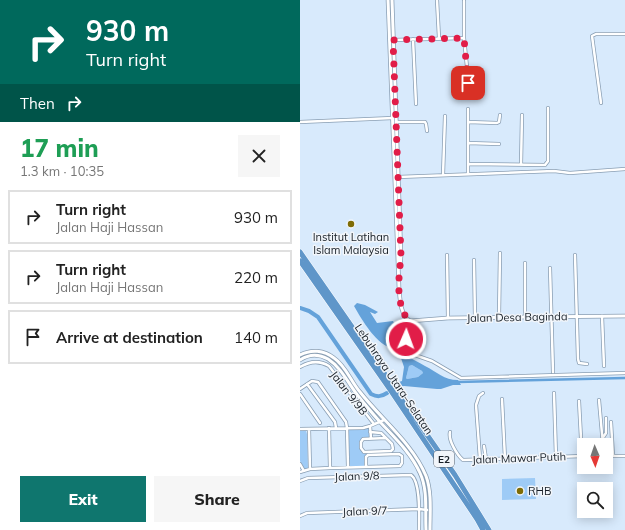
<!DOCTYPE html>
<meta charset="utf-8">
<style>
body{margin:0;font-family:Mulish,sans-serif;background:#f6f6f6;color:#222;height:100vh;display:flex;flex-direction:column;font-size:15px;white-space:nowrap}
*{box-sizing:border-box;margin:0}
p{font-size:13px;color:#767676}
.icon{flex:none;width:22px;height:22px;fill:none;stroke:currentColor;stroke-width:2;stroke-linecap:round;stroke-linejoin:round}
.map{position:relative;flex:1;overflow:hidden}
.details{display:flex;flex-direction:column;background:#fff;width:300px}
.details>*{flex:none}
.hud{background:#00695c;color:#fff;overflow:hidden}
.needle{width:26px;rotate:178deg}
.fabs{position:absolute;left:277px;top:438px;display:grid;gap:8px}
.fabs a{display:grid;place-items:center;width:36px;height:36px;border-radius:0px;background:#fff;box-shadow:0 2px 10px #0003;font-size:20px}
.pin{position:absolute;display:grid;place-items:center;width:34px;height:34px;color:#fff;margin:-17px;border-radius:8px;box-shadow:0 2px 6px #0006}
.me{position:absolute;width:44px;margin:-22px;rotate:2deg;stroke-linejoin:round;filter:drop-shadow(0 0 3px #0008)}
.turn{display:flex;align-items:center;gap:14px;height:84px;padding:0 20px;font-size:18px}
.turn .icon{width:52px;height:52px;stroke-width:2.5}
.turn b{display:block;font-size:28px;line-height:34px}
.then{display:flex;align-items:center;height:38px;padding:0 20px;background:#0003;gap:8px;font-size:15px}
.round{display:grid;place-items:center;flex:none;width:42px;height:42px;border-radius:0px;background:#f6f6f6}
.headline{display:flex;align-items:center;justify-content:space-between;height:68px;padding:0 20px}
h1{font-size:24px;font-weight:800;line-height:30px;color:#1e9e55}
.button{display:flex;gap:8px;margin-top:auto;padding:8px 20px}
.button a{flex:1;height:46px;border-radius:0px;background:#0f766e;color:#fff;font-size:16px;font-weight:800;line-height:46px;text-align:center}
.button a+a{background:#f6f6f6;color:#222}
ul{padding:0;list-style:none}
li{display:flex;align-items:center;gap:12px;height:54px;margin:0 8px 6px;padding:0 12px;border:2px solid #e0e0e0;border-radius:0px}
li div{flex:1}
li b{display:block;font-size:15px}
li em{font-style:normal}
main{display:flex;flex:1;min-height:0}
.map>svg:first-child{display:block}
.green{fill:#9ecbf6}
.water{fill:#64a2da;fill-rule:evenodd}
.lines{fill:none;stroke-linecap:round;stroke-linejoin:round}
.canal{stroke:#64a2da;stroke-width:2.5}
.river{stroke:#64a2da;stroke-width:4}
.minor-casing{stroke:#899eb3;stroke-width:4}
.tertiary-casing{stroke:#899eb3;stroke-width:4.5}
.motorway-casing{stroke:#fff;stroke-width:6}
.minor{stroke:#fff;stroke-width:2.5}
.tertiary{stroke:#fff;stroke-width:3}
.motorway{stroke:#5f96c9;stroke-width:5}
.route{stroke:#e11d48;stroke-width:7;stroke-dasharray:0 12.6}
.poi-dot{fill:#7e6c05;stroke:#f1f5fa;stroke-width:1.5}
.labels{text-anchor:middle;stroke-width:3;stroke-linejoin:round;paint-order:stroke}
.shield{fill:#f1f5fa;stroke:#585f66;stroke-width:1}
.shield-label{font-size:10px;font-weight:bold;fill:#171f27}
.poi-label{font-size:11px;fill:#171f27;stroke:#f1f5fa}
.street-label{font-size:11px;fill:#171f27;stroke:#f1f5fa}
</style>
<main>
<section class="details">
<div class="hud">
<div class="turn"><svg class="icon" aria-label="right" viewBox="0 0 24 24"><path d="M7 20v-9h11M14 6l5 5-5 5"/></svg><div><b>930 m</b>Turn right</div></div>
<div class="then">Then<svg class="icon" aria-label="right" viewBox="0 0 24 24"><path d="M7 20v-9h11M14 6l5 5-5 5"/></svg></div>
</div>
<div class="headline"><div><h1>17 min</h1><p>1.3 km · 10:35</p></div><a class="round"><svg class="icon" aria-label="close" viewBox="0 0 24 24"><path d="M6 6l12 12M18 6L6 18"/></svg></a></div>
<ul>
<li><svg class="icon" aria-label="right" viewBox="0 0 24 24"><path d="M7 20v-9h11M14 6l5 5-5 5"/></svg><div><b>Turn right</b><p>Jalan Haji Hassan</p></div><em>930 m</em></li>
<li><svg class="icon" aria-label="right" viewBox="0 0 24 24"><path d="M7 20v-9h11M14 6l5 5-5 5"/></svg><div><b>Turn right</b><p>Jalan Haji Hassan</p></div><em>220 m</em></li>
<li><svg class="icon" aria-label="arrive" viewBox="0 0 24 24"><path d="M6 21V4h12l-3 4 3 4H6"/></svg><div><b>Arrive at destination</b></div><em>140 m</em></li>
</ul>
<div class="button"><a>Exit</a><a>Share</a></div>
</section>
<div class="map">
<svg width="325" height="530" viewBox="0 0 325 530">
<rect width="100%" height="100%" fill="#d8eafc"/>
<path class="green" d="M112 365 122 371 123 373 118 377 107 379 106 378 109 366Z
M70 426 71 438 63 439 61 448 68 455 67 456 66 467H48L47 428Z
M0 431H6L7 434 8 469H5L0 461Z
M235 478 236 499 202 500V479Z"/>
<path class="water" d="M57 303 65 305 78 312 75 314 70 312 77 323 93 321 94 323 89 328C89 335 95 339 96 346L94 349C77 346 62 320 54 306Z
M105 355C111 359 119 362 125 366 137 372 144 380 158 380L161 385H153L141 389H137L104 386 99 387 96 383 102 381 104 367 101 358ZM112 365 122 371 123 373 118 377 107 379 106 378 109 366Z"/>
<g class="lines">
<path class="canal" d="M158 382 325 378"/>
<path class="river" d="M0 308 9 311 18 317 71 394C77 397 81 397 87 393"/>
<g class="minor-casing">
<path id="minor" d="M137 0 139 38
M164 1V38L170 96
M113 39 116 104
M93 40 164 38
M301 103 292 36 296 34H325
M0 122 93 118
M96 122H125L126 124 127 131
M168 122 197 123 199 122 200 115
M168 143 199 144
M168 164 245 165 248 161V108
M221 165 222 115
M168 173V109
M143 175 145 116
M98 177 254 171 270 173 325 169
M147 255 148 318
M275 255 278 359 279 363 287 364
M174 260 175 318
M225 263V317
M250 268 253 372
M302 316 304 366
M199 317 200 253
M108 320 106 333 109 353 132 361 161 378 325 373
M0 367C10 361 19 360 29 366L74 424
M7 384 35 422 36 428
M0 389 12 381 18 382 46 422 47 428 48 467
M254 393 256 457
M0 394 20 423
M202 399 205 459
M299 400 303 445
M279 401 282 457
M311 422 313 456
M70 426 71 438
M29 428 30 468
M0 429 63 428 70 426 84 420
M9 429 10 469
M70 432 81 433 92 444 93 449 91 451 64 452 61 448V442L63 439 86 438
M150 432C148 440 157 455 163 460L284 456
M302 439 306 433V418
M184 446 186 459
M306 456H325
M180 459 176 405 179 396 183 393
M0 464 4 471
M0 472 10 469 30 468 100 466 102 463V456L99 454 68 455 66 457V467
M0 481 8 478 111 475C121 482 119 517 119 530
M0 516 7 513 119 509 127 510"/>
</g>
<g class="tertiary-casing">
<path id="tertiary" d="M88 0 99 288C100 298 100 315 110 321L148 318 325 316
M92 0 101 256 100 267
M0 355C11 349 24 350 34 358 46 366 51 382 60 392 81 419 113 444 126 476 132 492 130 513 130 530
M0 360C9 354 19 354 28 359 42 368 49 385 59 397 66 406 73 414 81 423 95 438 111 453 120 473 128 490 125 511 126 530"/>
</g>
<g class="motorway-casing">
<path id="motorway" d="M0 252 155 475 189 530
M0 261 89 388 177 519 183 530"/>
</g>
<use href="#minor" class="minor"/>
<use href="#tertiary" class="tertiary"/>
<use href="#motorway" class="motorway"/>
</g>
<g class="lines">
<path class="route" d="M106 339V327L108 320C95 302 99 277 101 256L93 40 164 38 168 83"/>
</g>
<g class="poi-dot">
<circle cx="51" cy="224" r="4"/>
<circle cx="220" cy="491" r="4"/>
</g>
<g class="labels">
<rect class="shield" x="134" y="451" width="20" height="16" rx="3"/>
<g class="shield-label">
<text x="144" y="463">E2</text>
</g>
<g class="poi-label">
<text x="51" y="241">Institut Latihan<tspan x="51" dy="13">Islam Malaysia</tspan></text>
<text x="228" y="495" text-anchor="start">RHB</text>
</g>
<g class="street-label">
<text transform="translate(217 317) rotate(-1)" y="4">Jalan Desa Baginda</text>
<text transform="translate(94 379) rotate(56)" y="4">Lebuhraya Utara–Selatan</text>
<text transform="translate(49 393) rotate(52)" y="4">Jalan 9/9B</text>
<text transform="translate(219 458) rotate(-2)" y="4">Jalan Mawar Putih</text>
<text transform="translate(57 476) rotate(-2)" y="4">Jalan 9/8</text>
<text transform="translate(65 511) rotate(-2)" y="4">Jalan 9/7</text>
</g>
</g>
</svg>
<div class="fabs">
<a><svg class="needle" viewBox="-14 -14 28 28"><path d="M0-13l5 13h-10z" fill="#e53935"/><path d="M0 13l5-13h-10z" fill="#767676"/></svg></a>
<a><svg class="icon" aria-label="search" viewBox="0 0 24 24"><circle cx="10" cy="10" r="6"/><path d="M15 15l6 6"/></svg></a>
</div>
<div class="pin" style="left:168px;top:83px;background:#d93025"><svg class="icon" aria-label="arrive" viewBox="0 0 24 24"><path d="M6 21V4h12l-3 4 3 4H6"/></svg></div>
<svg class="me" style="left:106px;top:339px" viewBox="-20 -20 40 40"><circle r="17" fill="#e11d48" stroke="#fff" stroke-width="3"/><path d="M0-11L8 9 0 5-8 9z" fill="#fff"/></svg>
</div>
</main>
